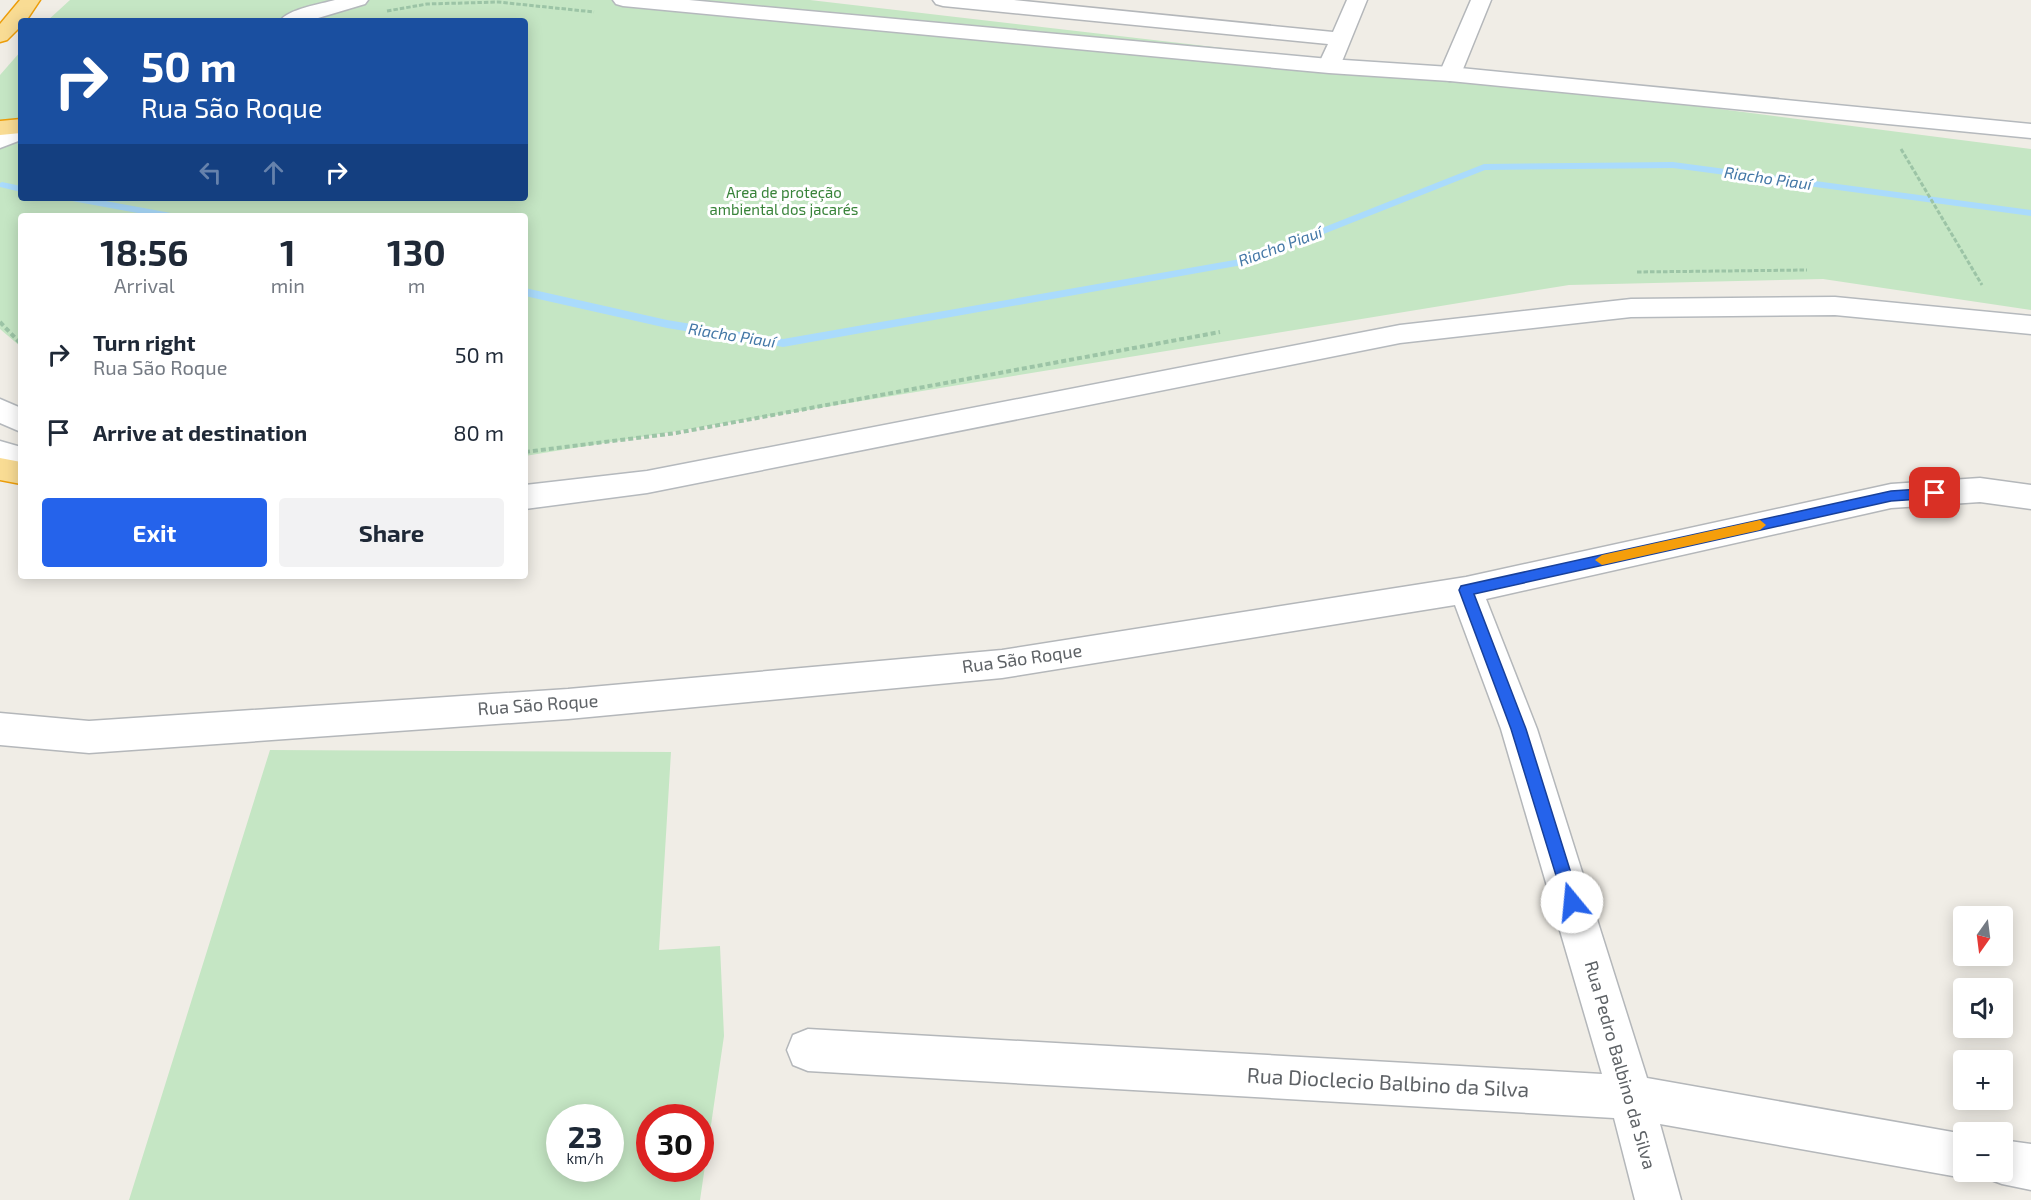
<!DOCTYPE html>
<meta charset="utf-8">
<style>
body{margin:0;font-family:"Exo 2",sans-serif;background:#f2f2f3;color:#1f2937;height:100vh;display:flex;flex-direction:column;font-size:22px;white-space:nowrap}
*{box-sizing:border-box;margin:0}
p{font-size:20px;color:#747a83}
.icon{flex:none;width:33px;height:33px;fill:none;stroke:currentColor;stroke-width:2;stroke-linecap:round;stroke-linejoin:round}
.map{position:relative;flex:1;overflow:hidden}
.drawer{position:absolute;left:18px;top:213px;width:510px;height:366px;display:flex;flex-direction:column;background:#fff;border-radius:6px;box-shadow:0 3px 15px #0003}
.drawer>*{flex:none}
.top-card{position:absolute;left:18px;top:18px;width:510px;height:183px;border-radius:6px;box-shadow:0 3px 15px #0003;background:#1a4fa0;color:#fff;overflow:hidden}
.needle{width:39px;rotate:194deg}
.tools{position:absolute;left:1953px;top:906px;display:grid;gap:12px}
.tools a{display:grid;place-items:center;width:60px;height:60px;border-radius:6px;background:#fff;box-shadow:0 3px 15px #0003;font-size:30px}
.speed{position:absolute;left:546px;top:1104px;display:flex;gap:12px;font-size:30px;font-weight:700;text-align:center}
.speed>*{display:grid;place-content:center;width:78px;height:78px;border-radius:50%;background:#fff;box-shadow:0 3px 15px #0003;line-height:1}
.speed small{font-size:15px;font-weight:400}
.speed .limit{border:9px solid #d22;background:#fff;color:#111}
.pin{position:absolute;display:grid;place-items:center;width:51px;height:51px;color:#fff;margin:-26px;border-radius:12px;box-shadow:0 3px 9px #0006}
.me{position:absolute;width:66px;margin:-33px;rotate:343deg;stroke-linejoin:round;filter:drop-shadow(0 0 4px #0008)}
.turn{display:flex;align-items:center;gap:21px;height:126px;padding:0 24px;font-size:27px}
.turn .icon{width:78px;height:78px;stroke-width:2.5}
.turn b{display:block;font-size:42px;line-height:51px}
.lanes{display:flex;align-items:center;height:57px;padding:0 24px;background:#0003;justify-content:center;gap:30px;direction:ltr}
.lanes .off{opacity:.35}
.eta{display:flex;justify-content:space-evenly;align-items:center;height:102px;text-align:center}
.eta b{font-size:36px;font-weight:700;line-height:42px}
.cta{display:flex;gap:12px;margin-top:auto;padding:12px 24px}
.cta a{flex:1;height:69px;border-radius:6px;background:#2563eb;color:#fff;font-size:24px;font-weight:700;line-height:69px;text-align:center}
.cta a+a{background:#f2f2f3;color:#1f2937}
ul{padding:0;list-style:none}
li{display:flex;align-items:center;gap:18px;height:78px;padding:0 24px}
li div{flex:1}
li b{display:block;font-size:22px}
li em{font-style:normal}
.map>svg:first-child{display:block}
.green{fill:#c5e6c4;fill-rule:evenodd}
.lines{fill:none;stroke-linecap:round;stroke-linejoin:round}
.stream{fill:#aadbfc;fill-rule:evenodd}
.street-casing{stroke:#b4b7ba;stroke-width:3}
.secondary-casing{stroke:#b5b9bd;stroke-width:3}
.highway-casing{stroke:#ed9d09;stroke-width:3}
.path-far1{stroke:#9cc4a6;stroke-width:3;stroke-dasharray:4.5 2;stroke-linecap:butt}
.path{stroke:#9cc4a6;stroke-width:4;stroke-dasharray:5 3;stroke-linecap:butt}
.street{fill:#fff;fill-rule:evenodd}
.secondary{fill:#fff;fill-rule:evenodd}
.highway{fill:#f9dc94;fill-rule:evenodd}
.route{fill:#2563eb;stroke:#184099;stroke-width:1.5}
.slow{fill:#f59e0b}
.labels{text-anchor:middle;stroke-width:6;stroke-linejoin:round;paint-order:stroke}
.far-park-label{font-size:15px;fill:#388339;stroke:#fff}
.far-water-label{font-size:16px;font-style:italic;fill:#4377a6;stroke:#fff}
.street-label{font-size:18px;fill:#5e6266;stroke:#fff}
.near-street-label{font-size:21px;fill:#5e6266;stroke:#fff}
</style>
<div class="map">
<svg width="2031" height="1200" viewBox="0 0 2031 1200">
<rect width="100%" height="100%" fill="#f0ede6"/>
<path class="green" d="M70 0H810L1488 79 2031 149V310L1823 279 1569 285 525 456V216H21V347L0 329V75L21 51V198H525V21H47Z
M270 750 671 752 659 950 720 946 724 1036 700 1200H129ZM560 1118H610V1168H560ZM650 1118H700V1168H650Z"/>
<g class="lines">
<path class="stream" d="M1673 162 2031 210V216L1673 168 1485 170 1248 264 783 347 667 328 525 296V288L667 320 783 339 1246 258 1484 164Z
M2 182 21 186V192L0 187V183Z
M67 198H89L171 213 176 216H154L72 201Z"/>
<g class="street-casing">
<path id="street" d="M933 0H1014L1333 32 1347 0H1367L1343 59 1340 64 1332 65 1324 64 1321 59 1328 44 943 6 936 4Z
M1471 0H1491L1461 74 1458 79 1450 81 1442 79 1439 74Z
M1980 478 2031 485V509L1980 502 1891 508 1486 599 1537 729 1647 1078 1964 1134V1172H1980L1964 1178 1660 1124 1681 1200H1635L1614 1118 808 1071 793 1065 787 1050 793 1035 808 1029 1602 1074 1501 729 1455 605 1002 678 568 719 89 753 0 745V713L89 721 568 689 1002 650 1466 577 1891 484Z
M2002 1140 2031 1144V1190L2002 1184 1986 1178 1983 1172H2002Z"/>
</g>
<g class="secondary-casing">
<path id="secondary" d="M335 0H368L365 4 308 21H280C288 9 321 4 335 0Z
M613 0H689L1329 59 1450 67 2031 124V138L1450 81 1329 73 623 6 616 4Z
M21 124V140L0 148V132Z
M1835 297 2031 316V334L1835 315 1631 317 1400 343 647 493 525 509V485L647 471 1400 325 1631 299Z
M0 399 21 408V432L0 423Z
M0 441 21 447V469L0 463Z"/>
</g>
<g class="highway-casing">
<path id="highway" d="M20 0H40L26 21H21V26L7 40 0 42V24Z
M21 119V133L0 135V121Z
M0 458 21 462V484L0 480Z"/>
</g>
<path class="path-far1" d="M387 11 427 4 498 2 594 12
M1901 149 1982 285
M1637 272 1807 270"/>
<path class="path" d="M0 322 21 344
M525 452 676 433 1220 332"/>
<use href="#street" class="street"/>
<use href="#secondary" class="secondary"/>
<use href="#highway" class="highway"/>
</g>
<path class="route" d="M1935 488 1942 493 1935 498 1891 501 1474 594 1526 729 1580 902 1577 908 1572 910 1566 908 1511 729 1459 590 1461 586 1891 491Z"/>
<path class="slow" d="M1760 520 1766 525 1760 530 1602 565 1595 560 1602 555Z"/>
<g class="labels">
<g class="far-park-label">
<text x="784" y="198">Area de proteção<tspan x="784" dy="17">ambiental dos jacarés</tspan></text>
</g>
<g class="far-water-label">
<text transform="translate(1768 178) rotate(8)" y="6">Riacho Piauí</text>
<text transform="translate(1280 246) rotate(-20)" y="6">Riacho Piauí</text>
<text transform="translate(732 335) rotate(9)" y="6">Riacho Piauí</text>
</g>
<g class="street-label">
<text transform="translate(1022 659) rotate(-8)" y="6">Rua São Roque</text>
<text transform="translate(538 705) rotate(-4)" y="6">Rua São Roque</text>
<text transform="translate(1620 1065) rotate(74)" y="6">Rua Pedro Balbino da Silva</text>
</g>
<g class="near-street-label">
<text transform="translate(1388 1083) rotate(3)" y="7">Rua Dioclecio Balbino da Silva</text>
</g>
</g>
</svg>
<div class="tools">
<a><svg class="needle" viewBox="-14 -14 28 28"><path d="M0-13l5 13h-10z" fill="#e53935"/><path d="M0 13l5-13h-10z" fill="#747a83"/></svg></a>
<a><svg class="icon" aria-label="sound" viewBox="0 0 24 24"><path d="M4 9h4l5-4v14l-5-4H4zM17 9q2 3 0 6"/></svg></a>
<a>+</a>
<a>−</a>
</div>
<div class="speed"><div>23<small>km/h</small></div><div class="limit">30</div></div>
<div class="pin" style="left:1935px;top:493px;background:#d93025"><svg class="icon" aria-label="arrive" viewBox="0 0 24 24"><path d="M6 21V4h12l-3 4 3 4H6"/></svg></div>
<svg class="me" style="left:1572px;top:902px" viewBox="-20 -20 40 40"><circle r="19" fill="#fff"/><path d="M0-13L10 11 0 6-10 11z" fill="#2563eb"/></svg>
<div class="top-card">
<div class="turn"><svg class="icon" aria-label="right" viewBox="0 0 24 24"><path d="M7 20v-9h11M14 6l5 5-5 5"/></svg><div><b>50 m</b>Rua São Roque</div></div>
<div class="lanes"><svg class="icon off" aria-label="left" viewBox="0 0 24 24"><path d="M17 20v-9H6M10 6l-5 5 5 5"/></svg><svg class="icon off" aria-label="ahead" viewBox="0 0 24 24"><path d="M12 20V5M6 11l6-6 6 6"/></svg><svg class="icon" aria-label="right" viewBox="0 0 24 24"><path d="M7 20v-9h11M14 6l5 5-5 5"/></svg></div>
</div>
<section class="drawer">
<div class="eta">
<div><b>18:56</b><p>Arrival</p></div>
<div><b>1</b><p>min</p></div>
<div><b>130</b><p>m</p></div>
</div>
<ul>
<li><svg class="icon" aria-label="right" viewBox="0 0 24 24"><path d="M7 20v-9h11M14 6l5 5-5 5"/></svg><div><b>Turn right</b><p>Rua São Roque</p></div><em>50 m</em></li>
<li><svg class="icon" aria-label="arrive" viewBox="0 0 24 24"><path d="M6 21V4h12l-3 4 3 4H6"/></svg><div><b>Arrive at destination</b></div><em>80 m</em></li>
</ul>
<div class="cta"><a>Exit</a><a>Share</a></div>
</section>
</div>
